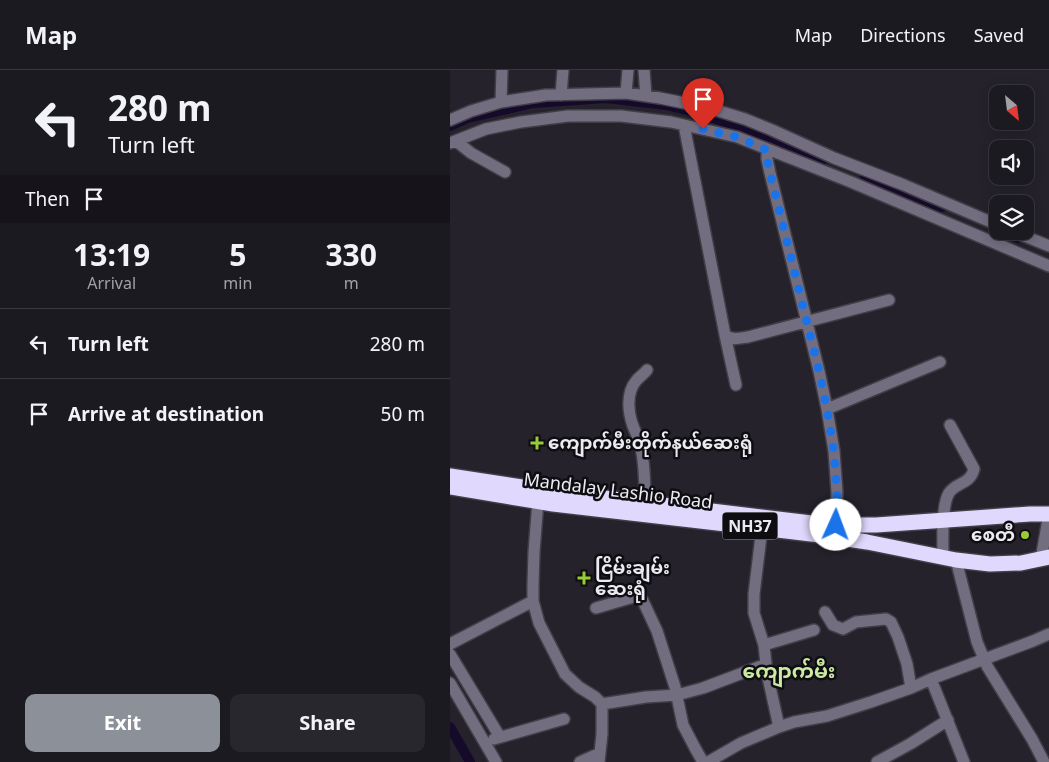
<!DOCTYPE html>
<meta charset="utf-8">
<style>
body{margin:0;font-family:"Noto Sans","Noto Sans Myanmar",sans-serif;background:#29272e;color:#f1f3f6;height:100vh;display:flex;flex-direction:column;font-size:19px;white-space:nowrap}
*{box-sizing:border-box;margin:0}
p{font-size:16px;color:#a0a1a5}
.icon{flex:none;width:28px;height:28px;fill:none;stroke:currentColor;stroke-width:2;stroke-linecap:round;stroke-linejoin:round}
.map{position:relative;flex:1;overflow:hidden}
.side{display:flex;flex-direction:column;background:#1c1a21;width:450px}
.side>*{flex:none}
.banner{background:#1c1a21;color:#f1f3f6;overflow:hidden}
.needle{width:32px;rotate:152deg}
.controls{position:absolute;left:539px;top:15px;display:grid;gap:10px}
.controls a{display:grid;place-items:center;width:45px;height:45px;border-radius:10px;background:#1c1a21;box-shadow:0 2px 12px #0003,0 0 0 1px #3a383f;font-size:25px}
.pin{position:absolute;display:grid;place-items:center;width:42px;height:42px;color:#fff;margin:-51px -21px;border-radius:50% 50% 50% 0;rotate:-45deg;box-shadow:0 0 5px #0007}
.pin .icon{rotate:45deg}
.me{position:absolute;width:55px;margin:-28px;rotate:2deg;stroke-linejoin:round;filter:drop-shadow(0 0 4px #0008)}
.turn{display:flex;align-items:center;gap:18px;height:105px;padding:0 25px;font-size:22px}
.turn .icon{width:65px;height:65px;stroke-width:2.5}
.turn b{display:block;font-size:35px;line-height:42px}
.then{display:flex;align-items:center;height:48px;padding:0 25px;background:#0003;gap:10px;font-size:19px}
.eta{display:flex;justify-content:space-evenly;align-items:center;height:85px;text-align:center}
.eta b{font-size:30px;font-weight:700;line-height:35px}
.button{display:flex;gap:10px;margin-top:auto;padding:10px 25px}
.button a{flex:1;height:58px;border-radius:10px;background:#8c9099;color:#fff;font-size:20px;font-weight:700;line-height:58px;text-align:center}
.button a+a{background:#29272e;color:#f1f3f6}
ul{padding:0;list-style:none}
li{display:flex;align-items:center;gap:15px;height:70px;padding:0 25px;border-top:1px solid #3a383f}
li div{flex:1}
li b{display:block;font-size:19px}
li em{font-style:normal}
header{display:flex;align-items:center;gap:30px;box-sizing:border-box;height:70px;padding:0 25px;background:#1c1a21;border-bottom:1px solid #3a383f}
header strong{font-size:24px}
nav{display:flex;gap:28px;margin-inline-start:auto;font-size:18px}
main{display:flex;flex:1;min-height:0}
.map>svg:first-child{display:block}
.lines{fill:none;stroke-linecap:round;stroke-linejoin:round}
.canal{stroke:#150a2a;stroke-width:10}
.minor-casing{stroke:#413e48;stroke-width:14}
.highway-casing{stroke:#413e48;stroke-width:18}
.minor{stroke:#726e80;stroke-width:11}
.highway{stroke:#e0d8fd;stroke-width:15}
.route{stroke:#1a73e8;stroke-width:9;stroke-dasharray:0 16.2}
.poi-dot{fill:#99cb36;stroke:#0e0d11;stroke-width:2}
.labels{text-anchor:middle;stroke-width:5;stroke-linejoin:round;paint-order:stroke}
.shield{fill:#0e0d11;stroke:#a9a8ae;stroke-width:1}
.shield-label{font-size:16px;font-weight:bold;fill:#ecebf2}
.poi-label{font-size:18px;font-weight:bold;fill:#ecebf2;stroke:#0e0d11;text-anchor:start}
.street-label{font-size:18px;fill:#ecebf2;stroke:#0e0d11}
.quarter-label{font-size:20px;font-weight:bold;fill:#cceaa2;stroke:#0e0d11}
</style>
<header>
<strong>Map</strong>
<nav><a>Map</a><a>Directions</a><a>Saved</a></nav>
</header>
<main>
<section class="side">
<div class="banner">
<div class="turn"><svg class="icon" aria-label="left" viewBox="0 0 24 24"><path d="M17 20v-9H6M10 6l-5 5 5 5"/></svg><div><b>280 m</b>Turn left</div></div>
<div class="then">Then<svg class="icon" aria-label="arrive" viewBox="0 0 24 24"><path d="M6 21V4h12l-3 4 3 4H6"/></svg></div>
</div>
<div class="eta">
<div><b>13:19</b><p>Arrival</p></div>
<div><b>5</b><p>min</p></div>
<div><b>330</b><p>m</p></div>
</div>
<ul>
<li><svg class="icon" aria-label="left" viewBox="0 0 24 24"><path d="M17 20v-9H6M10 6l-5 5 5 5"/></svg><div><b>Turn left</b></div><em>280 m</em></li>
<li><svg class="icon" aria-label="arrive" viewBox="0 0 24 24"><path d="M6 21V4h12l-3 4 3 4H6"/></svg><div><b>Arrive at destination</b></div><em>50 m</em></li>
</ul>
<div class="button"><a>Exit</a><a>Share</a></div>
</section>
<div class="map">
<svg width="599" height="692" viewBox="0 0 599 692">
<rect width="100%" height="100%" fill="#25222c"/>
<g class="lines">
<path class="canal" d="M0 56 18 48 83 33 156 28 216 35 248 43 312 64 374 89
M415 106 492 137
M551 161 569 168
M0 657 20 692"/>
<g class="minor-casing">
<path id="minor" d="M194 0 196 26
M176 23 178 0
M111 25 113 0
M51 32 52 0
M0 50 21 41 51 32 96 25 176 23 210 28 259 38 295 49 322 60 384 88 454 115 548 155
M234 55 275 265C281 271 290 268 298 267L439 230
M6 71 21 83 55 102
M0 73 36 59 71 52 118 46H171L221 52 287 67 401 112 599 196
M317 80V89L320 103 369 301 377 339 384 381 387 422 386 455
M562 161 599 176
M275 265 286 315
M377 339 490 292
M88 431 84 482 83 515V531L89 553 115 604 129 617 145 627 152 634V664L149 692
M195 433C195 415 195 396 191 378 190 370 186 364 183 356 178 342 176 323 186 311 189 307 194 304 197 300
M312 458 304 524V543L314 575 317 603 329 657
M493 487C493 472 491 436 499 423 506 412 520 415 524 399L500 355
M591 489 599 444
M506 490 527 572 537 596 582 669 594 692
M146 538 187 526 193 531 207 561 225 617 233 655 245 678 253 692
M375 542 383 555 393 559 406 552 436 549 441 552 448 567 457 594 461 618
M0 574 83 531
M314 575 364 560
M0 584 50 667
M481 609 514 692
M0 613 46 692
M152 634 196 627 227 625 253 618 316 594
M44 669 114 649
M130 692 150 683
M258 692 291 673 329 657 344 652 377 646 421 632 461 618 481 609 583 571 599 564
M427 692 460 674 498 650"/>
</g>
<g class="highway-casing">
<path id="highway" d="M0 406 105 422 378 455H426L580 444H599
M0 417 103 434 378 466 417 472 506 490 540 494 571 493 599 487"/>
</g>
<use href="#minor" class="minor"/>
<use href="#highway" class="highway"/>
</g>
<g class="lines">
<path class="route" d="M253 59 287 67 317 80V89L320 103 369 301 377 339 384 382 387 422 386 455"/>
</g>
<g class="poi-dot">
<path d="M84.5 365.5h5v5h5v5h-5v5h-5v-5h-5v-5h5z"/>
<circle cx="575" cy="465" r="5"/>
<path d="M131.5 500.5h5v5h5v5h-5v5h-5v-5h-5v-5h5z"/>
</g>
<g class="labels">
<rect class="shield" x="272.5" y="442.5" width="55" height="27" rx="4"/>
<g class="shield-label">
<text x="300" y="462">NH37</text>
</g>
<g class="poi-label">
<text x="98" y="379">ကျောက်မီးတိုက်နယ်ဆေးရုံ</text>
<text x="565" y="471" text-anchor="end">စေတီ</text>
<text x="145" y="504">ငြိမ်းချမ်း<tspan x="145" dy="21">ဆေးရုံ</tspan></text>
</g>
<g class="street-label">
<text transform="translate(168 421) rotate(7)" y="6">Mandalay Lashio Road</text>
</g>
<g class="quarter-label">
<text x="339" y="608">ကျောက်မီး</text>
</g>
</g>
</svg>
<div class="controls">
<a><svg class="needle" viewBox="-14 -14 28 28"><path d="M0-13l5 13h-10z" fill="#e53935"/><path d="M0 13l5-13h-10z" fill="#a0a1a5"/></svg></a>
<a><svg class="icon" aria-label="sound" viewBox="0 0 24 24"><path d="M4 9h4l5-4v14l-5-4H4zM17 9q2 3 0 6"/></svg></a>
<a><svg class="icon" aria-label="layers" viewBox="0 0 24 24"><path d="M12 4l9 5-9 5-9-5zM3 14l9 5 9-5"/></svg></a>
</div>
<div class="pin" style="left:253px;top:59px;background:#d93025"><svg class="icon" aria-label="arrive" viewBox="0 0 24 24"><path d="M6 21V4h12l-3 4 3 4H6"/></svg></div>
<svg class="me" style="left:386px;top:455px" viewBox="-20 -20 40 40"><circle r="19" fill="#fff"/><path d="M0-13L10 11 0 6-10 11z" fill="#1a73e8"/></svg>
</div>
</main>
